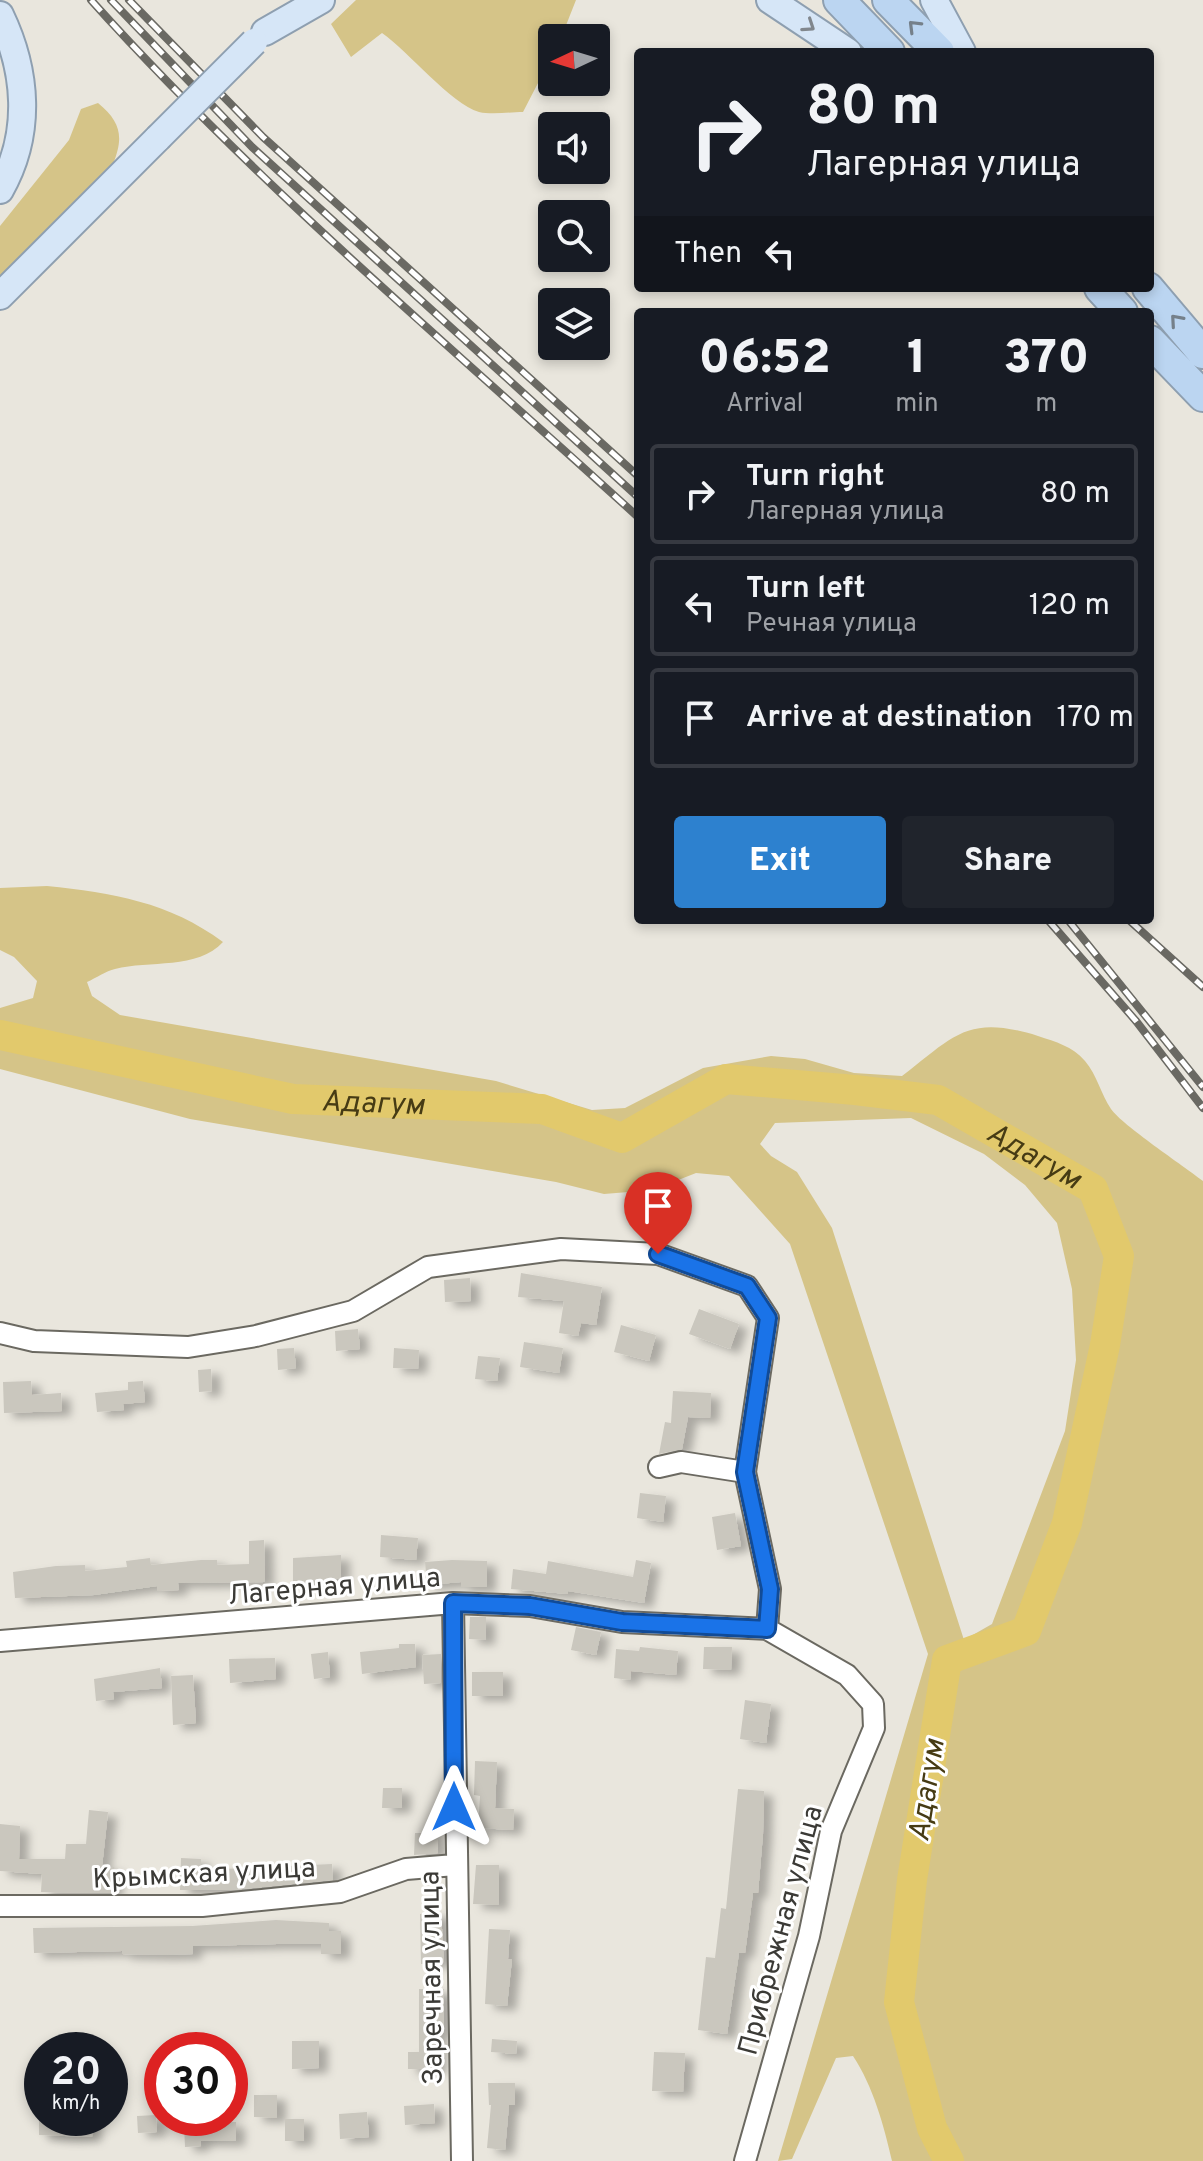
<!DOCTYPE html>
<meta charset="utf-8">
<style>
body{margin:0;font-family:Overpass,sans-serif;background:#20242c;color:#f1f3f6;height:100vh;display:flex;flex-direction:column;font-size:30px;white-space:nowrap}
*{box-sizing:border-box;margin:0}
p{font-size:26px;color:#9ea1a6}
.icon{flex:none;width:44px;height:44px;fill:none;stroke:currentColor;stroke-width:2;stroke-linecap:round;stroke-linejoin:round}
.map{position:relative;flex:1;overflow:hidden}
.side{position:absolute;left:634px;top:308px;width:520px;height:616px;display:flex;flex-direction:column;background:#171b24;border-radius:8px;box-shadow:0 4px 12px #0003}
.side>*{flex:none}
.guide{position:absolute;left:634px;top:48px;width:520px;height:244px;border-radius:8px;box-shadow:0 4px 12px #0003;background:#171b24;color:#f1f3f6;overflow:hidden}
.needle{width:52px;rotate:266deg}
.tools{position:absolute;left:538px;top:24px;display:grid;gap:16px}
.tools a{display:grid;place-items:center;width:72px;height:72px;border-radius:8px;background:#171b24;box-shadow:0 4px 12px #0003;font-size:40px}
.speed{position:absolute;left:24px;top:2032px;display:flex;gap:16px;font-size:40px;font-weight:700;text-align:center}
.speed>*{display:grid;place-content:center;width:104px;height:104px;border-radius:50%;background:#171b24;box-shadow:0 4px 12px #0003;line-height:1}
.speed small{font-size:20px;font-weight:400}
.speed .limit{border:12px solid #d22;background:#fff;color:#111}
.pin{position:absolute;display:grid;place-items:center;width:68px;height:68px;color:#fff;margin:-82px -34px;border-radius:50% 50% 50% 0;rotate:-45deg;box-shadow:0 0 8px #0007}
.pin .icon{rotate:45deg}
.me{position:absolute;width:88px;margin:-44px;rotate:0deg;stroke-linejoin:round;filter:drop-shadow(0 0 6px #0008)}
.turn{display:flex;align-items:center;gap:28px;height:168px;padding:0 40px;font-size:36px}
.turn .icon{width:104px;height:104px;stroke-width:2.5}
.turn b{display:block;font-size:56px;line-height:68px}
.then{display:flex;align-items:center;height:76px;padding:0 40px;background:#0003;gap:16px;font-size:30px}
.eta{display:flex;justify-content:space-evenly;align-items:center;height:136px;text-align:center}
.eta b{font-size:48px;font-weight:800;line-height:56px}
.primary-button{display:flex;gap:16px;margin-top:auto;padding:16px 40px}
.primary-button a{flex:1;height:92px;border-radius:8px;background:#2d81cf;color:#fff;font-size:32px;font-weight:800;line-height:92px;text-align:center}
.primary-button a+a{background:#20242c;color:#f1f3f6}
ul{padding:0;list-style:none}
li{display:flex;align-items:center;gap:24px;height:100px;margin:0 16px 12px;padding:0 24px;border:4px solid #363941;border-radius:8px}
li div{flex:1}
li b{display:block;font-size:30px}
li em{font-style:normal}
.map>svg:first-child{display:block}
.green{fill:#d5c488;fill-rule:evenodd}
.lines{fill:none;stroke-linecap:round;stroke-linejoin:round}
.river{stroke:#e2c96c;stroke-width:30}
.building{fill:#cac7be;filter:url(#shadow)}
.minor-casing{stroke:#6b6961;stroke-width:24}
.major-casing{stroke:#8e9fb0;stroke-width:30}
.highway-casing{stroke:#8e9fb0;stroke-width:34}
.minor{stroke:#fff;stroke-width:20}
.major{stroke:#d6e6f7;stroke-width:26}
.highway{stroke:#bbd5f1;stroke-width:30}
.rail-casing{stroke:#6a6963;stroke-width:8}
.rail{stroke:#fff;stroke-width:5;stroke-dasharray:15;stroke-linecap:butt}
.major-bridge-casing{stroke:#8e9fb0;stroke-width:30;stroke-linecap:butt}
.major-bridge{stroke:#d6e6f7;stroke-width:26}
.oneway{stroke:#81878d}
.oneway2{stroke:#75808a}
.route-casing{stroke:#114b97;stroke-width:20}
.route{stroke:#1a73e8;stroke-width:14}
.labels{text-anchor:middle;stroke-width:6;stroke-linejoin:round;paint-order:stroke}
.street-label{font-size:28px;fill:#3b3a36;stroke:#fff}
.water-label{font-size:30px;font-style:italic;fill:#463b14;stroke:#fff}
</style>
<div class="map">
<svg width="1203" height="2161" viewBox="0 0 1203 2161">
<defs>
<filter id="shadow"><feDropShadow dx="9" dy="5" stdDeviation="4" flood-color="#0004"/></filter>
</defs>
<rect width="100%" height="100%" fill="#e9e6dd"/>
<path class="green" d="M356 0H576L561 38H552V56L523 112C510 112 492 115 479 112 451 104 408 51 382 33L351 57 331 24Z
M98 103C121 122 124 137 113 164L0 276V226L69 140 81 109Z
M47 886C113 893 169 902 223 942 198 970 149 960 115 969 106 971 96 978 87 982L92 996 120 1015 496 1081 592 1110 625 1108 703 1068 771 1056 805 1059 854 1073 902 1076C955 1035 968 1014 1038 1036 1056 1042 1072 1046 1085 1061 1097 1075 1101 1094 1111 1109 1122 1125 1184 1166 1203 1181V2161H892C884 2126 873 2086 853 2056L836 2058 792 2159 778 2161 928 1654 790 1244 729 1176 696 1173 653 1190 604 1194 556 1182 190 1119 0 1069V1008L33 998 37 981 14 957 0 950V888ZM911 1118 984 1154 1025 1185 1057 1223 1072 1289 1076 1360 1065 1431 992 1624 964 1640 832 1228 797 1172 771 1156 760 1144 775 1123Z"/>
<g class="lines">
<path class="river" id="s1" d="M0 1035 293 1099 542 1109 622 1138 726 1079 855 1090 938 1100 1093 1189 1119 1256 1105 1345 1067 1523 1026 1631 947 1660 912 1880 899 2002 932 2128 949 2161"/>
</g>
<path class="building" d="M521 1273 602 1287 596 1325 581 1323 578 1336 559 1333 564 1301 518 1297Z
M470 1278 471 1301 445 1302 444 1280Z
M699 1309 739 1324 730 1349 689 1334Z
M621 1325 656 1335 649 1361 614 1352Z
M358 1329 360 1349 336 1351 335 1331Z
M524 1342 563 1348 559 1373 520 1367Z
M294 1348 296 1368 278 1370 277 1349Z
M394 1348 419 1350 418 1369 393 1368Z
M478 1356 500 1358 497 1381 475 1379Z
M211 1369 212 1391 199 1392 198 1370Z
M31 1381 32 1395 61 1393 62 1411 4 1413 3 1382Z
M143 1381 145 1402 123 1404 124 1410 97 1412 95 1393 128 1390V1382Z
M673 1391 711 1393 710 1418 688 1417 682 1449 659 1454 665 1422 671 1423Z
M640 1493 666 1496 663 1522 637 1518Z
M735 1513 741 1546 717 1550 712 1517Z
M381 1535 418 1538 416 1560 380 1557Z
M264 1540 265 1582 178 1583 179 1590 157 1591V1586L94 1595 15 1598 13 1572 56 1566 85 1565V1571L127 1567 126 1561 150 1558 151 1565 201 1560H217V1565L249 1564V1541Z
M341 1555V1578L293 1582V1558Z
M452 1560 487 1561V1587H461V1582L427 1585 425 1562Z
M636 1560 651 1563 644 1603 568 1591V1594L511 1589 513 1569 546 1574 548 1561 633 1577Z
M470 1617H486V1640L469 1639Z
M576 1627 601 1632 596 1655 571 1650Z
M399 1644H415L416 1667 362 1674 360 1652 399 1648Z
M640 1647 678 1651 676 1675 631 1671 630 1680 614 1678 616 1649 639 1651Z
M704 1647H732L731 1670 703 1669Z
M328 1652 330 1677 314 1679 311 1654Z
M441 1654V1683L424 1684 422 1655Z
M275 1658 276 1679 230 1683 229 1659Z
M160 1668 162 1688 113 1692 114 1699 96 1701 94 1679Z
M472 1672H503V1696H472Z
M193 1675 196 1723 173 1725 171 1676Z
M745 1700 771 1704 766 1743 740 1739Z
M475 1761 497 1762 495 1808 514 1809 513 1830 478 1828 480 1796 474 1795Z
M383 1788H402V1808H382Z
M738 1789 764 1791 763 1834 758 1893H753L745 1953H739L727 2034 698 2030 706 1957 715 1958 721 1908 726 1909Z
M89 1810 108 1812 102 1867H114V1893L41 1892 42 1874 0 1871V1824L20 1826 19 1859H65L66 1844H86Z
M415 1833H438V1853L414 1855Z
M181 1858 201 1859V1870L332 1864 333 1880 232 1890H180Z
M476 1865H499V1905L473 1904Z
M441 1912 444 1962 421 1964 420 1914Z
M276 1920 329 1923V1931H341V1954H321V1944H277L193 1946V1954L166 1955 122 1954V1951L34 1953 33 1928 192 1926Z
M489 1929 510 1930 508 1959H512L507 2006 485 2004Z
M419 1989H444V2033H438V2069H408V2052H419Z
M492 2039 517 2041 516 2054 491 2052Z
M292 2041H319V2068L292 2069Z
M654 2052 685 2053 683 2092 652 2091Z
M488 2083H515V2105H509L505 2150 487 2148 491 2105H489Z
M254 2095H277V2118L254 2117Z
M434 2104 435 2123 405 2125 404 2106Z
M367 2112 369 2137 340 2139 339 2114Z
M156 2115 157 2132 138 2133 137 2116Z
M39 2118 93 2119 92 2137 39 2135Z
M285 2119H304V2141H285Z
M236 2122V2141H201V2146L185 2147 184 2123Z"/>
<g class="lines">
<g class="minor-casing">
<path id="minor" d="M0 1333 34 1341 188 1347 256 1336 353 1311 428 1267 561 1249 658 1254 747 1286 768 1318 745 1472 770 1589 767 1629
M659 1467 681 1462 745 1472
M453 1603 462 2161
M0 1641 453 1603 530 1606 622 1622 767 1629 847 1675 873 1704 874 1728 831 1831 809 1936 745 2161
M0 1906H202L340 1892 406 1869 455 1865"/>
</g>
<g class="major-casing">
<path id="major" d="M770 0 848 52
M934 0 962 52
M0 15C27 71 32 134 0 190
M265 32 321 0
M0 296 158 138"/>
</g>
<g class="highway-casing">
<path id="highway" d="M839 0 889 52
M888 0 939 52
M1100 288 1122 312
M1148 288 1203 353
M1150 341 1203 396"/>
</g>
<use href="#minor" class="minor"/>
<use href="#major" class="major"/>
<use href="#highway" class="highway"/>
<g class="rail-casing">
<path id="rail" d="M91 0C258 186 453 348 638 517
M111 0 252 147 638 497
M129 0 263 137 638 476
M1048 920 1136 1021 1203 1108
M1068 920 1203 1087
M1129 920 1203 987"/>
</g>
<use href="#rail" class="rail"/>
<g class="major-bridge-casing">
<path id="major-bridge" d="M158 138 254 42"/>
</g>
<use href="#major-bridge" class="major-bridge"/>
</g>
<defs><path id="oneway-chevron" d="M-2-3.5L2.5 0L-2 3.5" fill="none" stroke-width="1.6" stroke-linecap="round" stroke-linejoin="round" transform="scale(2)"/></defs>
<use class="oneway" href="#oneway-chevron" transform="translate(809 26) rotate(34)"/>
<g class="oneway2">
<use href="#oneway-chevron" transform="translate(914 26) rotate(-135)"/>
<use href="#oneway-chevron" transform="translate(1176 320) rotate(-131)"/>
</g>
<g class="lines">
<g class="route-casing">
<path id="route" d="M454 1807 453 1603 530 1606 622 1622 767 1629 770 1589 745 1472 768 1318 747 1286 658 1254"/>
</g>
<use href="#route" class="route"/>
</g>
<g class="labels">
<g class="street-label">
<text transform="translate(334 1585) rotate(-5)" y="10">Лагерная улица</text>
<text transform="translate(204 1872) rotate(-3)" y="10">Крымская улица</text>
<text transform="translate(779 1930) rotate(-75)" y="10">Прибрежная улица</text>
<text transform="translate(430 1978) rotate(-91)" y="10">Заречная улица</text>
</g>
<g class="water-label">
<text dy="10" stroke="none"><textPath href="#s1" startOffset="380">Адагум</textPath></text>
<text dy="10" stroke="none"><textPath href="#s1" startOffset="1078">Адагум</textPath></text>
<text transform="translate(926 1790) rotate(-81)" y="10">Адагум</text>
</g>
</g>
</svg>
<div class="tools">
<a><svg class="needle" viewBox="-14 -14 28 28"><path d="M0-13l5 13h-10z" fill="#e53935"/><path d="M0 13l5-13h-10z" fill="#9ea1a6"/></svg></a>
<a><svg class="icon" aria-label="sound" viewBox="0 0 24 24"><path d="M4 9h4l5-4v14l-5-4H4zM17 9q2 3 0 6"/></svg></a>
<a><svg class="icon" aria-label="search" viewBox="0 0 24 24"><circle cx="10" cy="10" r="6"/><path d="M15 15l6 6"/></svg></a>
<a><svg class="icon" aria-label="layers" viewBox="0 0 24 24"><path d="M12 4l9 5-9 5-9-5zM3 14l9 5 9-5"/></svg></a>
</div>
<div class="speed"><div>20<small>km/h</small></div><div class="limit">30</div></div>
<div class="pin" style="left:658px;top:1254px;background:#d93025"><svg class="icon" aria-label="arrive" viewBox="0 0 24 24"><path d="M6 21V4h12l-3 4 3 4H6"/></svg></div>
<svg class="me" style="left:454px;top:1807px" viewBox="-20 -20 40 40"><path d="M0-17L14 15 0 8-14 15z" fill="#1a73e8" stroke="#fff" stroke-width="4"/></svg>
<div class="guide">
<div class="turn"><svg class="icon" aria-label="right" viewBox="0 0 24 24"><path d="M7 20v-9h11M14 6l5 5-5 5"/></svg><div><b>80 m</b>Лагерная улица</div></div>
<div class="then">Then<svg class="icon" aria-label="left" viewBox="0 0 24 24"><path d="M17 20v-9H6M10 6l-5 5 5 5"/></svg></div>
</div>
<section class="side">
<div class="eta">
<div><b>06:52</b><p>Arrival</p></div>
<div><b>1</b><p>min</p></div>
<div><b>370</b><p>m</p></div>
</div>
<ul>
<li><svg class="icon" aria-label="right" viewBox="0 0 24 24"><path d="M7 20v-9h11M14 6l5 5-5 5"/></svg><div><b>Turn right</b><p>Лагерная улица</p></div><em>80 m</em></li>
<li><svg class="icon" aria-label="left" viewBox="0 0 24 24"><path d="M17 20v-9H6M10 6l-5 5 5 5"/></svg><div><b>Turn left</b><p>Речная улица</p></div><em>120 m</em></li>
<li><svg class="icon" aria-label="arrive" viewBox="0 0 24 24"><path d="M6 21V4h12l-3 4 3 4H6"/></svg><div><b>Arrive at destination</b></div><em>170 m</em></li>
</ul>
<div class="primary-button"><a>Exit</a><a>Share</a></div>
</section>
</div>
